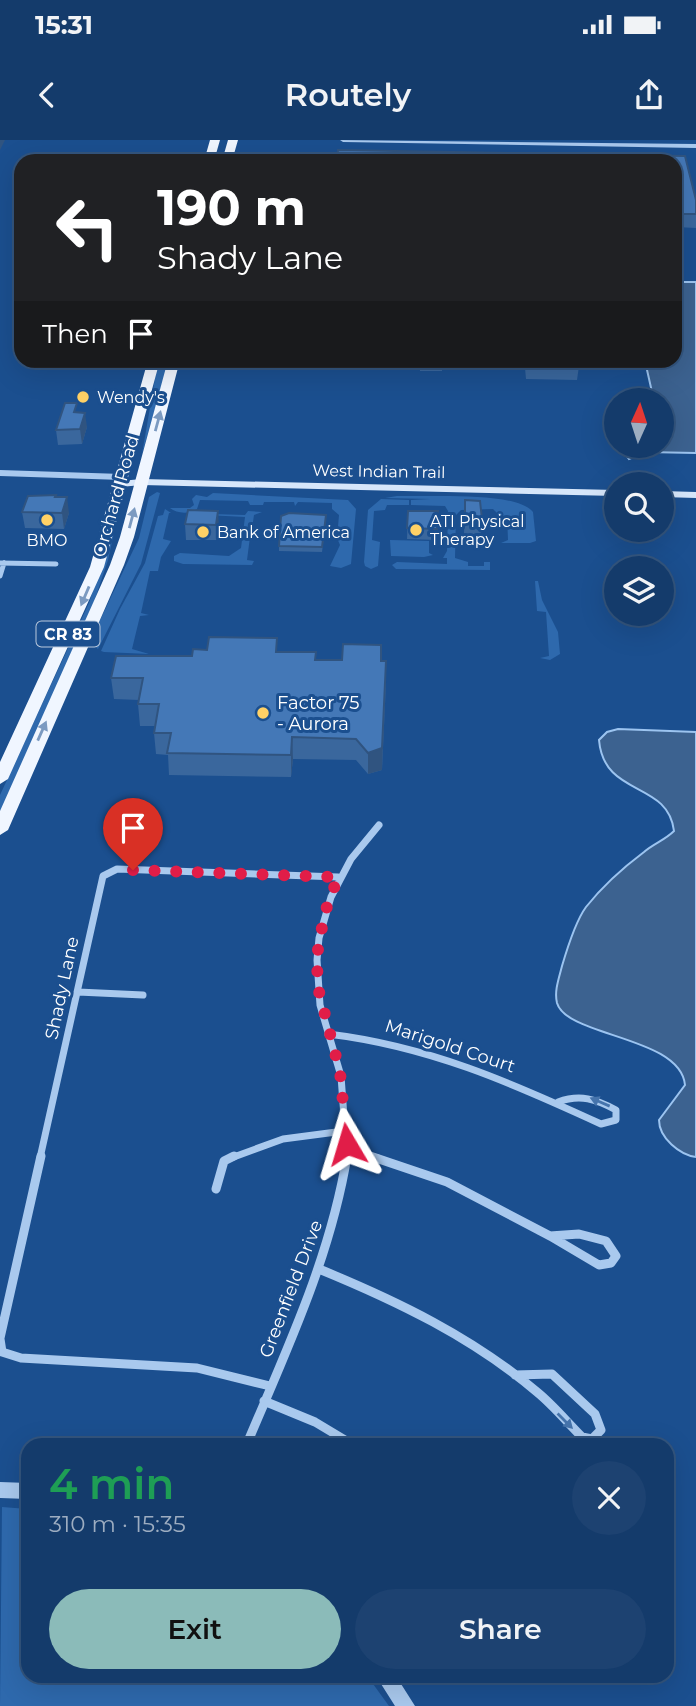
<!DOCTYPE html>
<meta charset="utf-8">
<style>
body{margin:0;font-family:Montserrat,sans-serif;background:#1d4271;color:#f1f3f6;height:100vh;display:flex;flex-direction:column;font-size:26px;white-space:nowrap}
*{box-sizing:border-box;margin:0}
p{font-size:23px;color:#9dadc1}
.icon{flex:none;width:38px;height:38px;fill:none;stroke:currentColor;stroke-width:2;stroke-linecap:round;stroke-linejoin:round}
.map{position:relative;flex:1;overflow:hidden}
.sheet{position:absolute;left:21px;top:1298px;width:653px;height:245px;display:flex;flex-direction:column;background:#143b6b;border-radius:21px;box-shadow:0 7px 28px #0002,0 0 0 2px #33557e}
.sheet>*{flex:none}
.banner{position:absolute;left:14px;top:14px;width:668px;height:214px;border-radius:21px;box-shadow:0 7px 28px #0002,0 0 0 2px #33557e;background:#202124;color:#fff;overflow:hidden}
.needle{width:46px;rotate:3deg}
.controls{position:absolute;left:604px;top:248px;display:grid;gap:14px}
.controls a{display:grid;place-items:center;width:70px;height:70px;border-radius:50%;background:#143b6b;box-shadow:0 7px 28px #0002,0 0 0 2px #33557e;font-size:35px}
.pin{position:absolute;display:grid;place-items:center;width:60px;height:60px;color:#fff;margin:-72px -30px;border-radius:50% 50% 50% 0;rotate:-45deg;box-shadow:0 0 7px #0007}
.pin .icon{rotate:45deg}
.me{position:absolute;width:77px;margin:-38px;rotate:353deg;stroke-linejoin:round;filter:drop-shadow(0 0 5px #0008)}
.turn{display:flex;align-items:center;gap:24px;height:147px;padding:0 28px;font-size:32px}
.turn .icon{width:91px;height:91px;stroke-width:2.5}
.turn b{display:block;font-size:49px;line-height:60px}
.then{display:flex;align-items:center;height:66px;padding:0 28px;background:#0003;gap:14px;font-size:26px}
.round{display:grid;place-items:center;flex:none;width:74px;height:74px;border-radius:37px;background:#1d4271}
.overview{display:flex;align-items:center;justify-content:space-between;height:119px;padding:0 28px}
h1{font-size:42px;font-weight:600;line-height:52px;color:#1e9e55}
.button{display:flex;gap:14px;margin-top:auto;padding:14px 28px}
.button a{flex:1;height:80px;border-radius:42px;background:#8bbbb9;color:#111;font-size:28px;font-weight:600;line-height:80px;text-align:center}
.button a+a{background:#1d4271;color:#f1f3f6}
.status{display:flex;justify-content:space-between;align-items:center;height:49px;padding:0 35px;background:#143b6b;direction:ltr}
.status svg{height:19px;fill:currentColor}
header{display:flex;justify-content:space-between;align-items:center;height:91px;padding:0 28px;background:#143b6b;font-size:32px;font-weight:600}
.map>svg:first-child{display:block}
.green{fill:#2e69ad}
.water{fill:#3c6290;stroke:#9cc4f0;stroke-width:2}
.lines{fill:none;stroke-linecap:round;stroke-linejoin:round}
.minor-far2{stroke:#a9c9ee;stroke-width:5}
.minor-far1{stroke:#a9c9ee;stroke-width:7}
.minor{stroke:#a9c9ee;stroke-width:9}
.tertiary{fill:#a9c9ee;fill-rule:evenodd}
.secondary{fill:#d6e6fa;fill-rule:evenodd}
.primary{fill:#f0f6ff;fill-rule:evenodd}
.wall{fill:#3a679d}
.shaded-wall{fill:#305480}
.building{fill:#4478b7;stroke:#305480;stroke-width:2}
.oneway{fill:#7b9ac1}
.oneway2{fill:#4674ac}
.route{stroke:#e11d48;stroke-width:12;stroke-dasharray:0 21.6}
.poi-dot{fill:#ffd166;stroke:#1b4f8f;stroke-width:2.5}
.labels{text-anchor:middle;stroke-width:6;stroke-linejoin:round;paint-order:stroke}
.far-poi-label{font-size:16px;fill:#fff;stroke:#1b4f8f;text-anchor:start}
.far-street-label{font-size:16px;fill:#fff;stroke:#1b4f8f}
.shield{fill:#1b4f8f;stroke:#bbcadd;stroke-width:2}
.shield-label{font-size:16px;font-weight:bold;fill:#fff}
.street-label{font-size:18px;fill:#fff;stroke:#1b4f8f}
.poi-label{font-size:18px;fill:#fff;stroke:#1b4f8f;text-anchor:start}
</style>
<div class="status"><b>15:31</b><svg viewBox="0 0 49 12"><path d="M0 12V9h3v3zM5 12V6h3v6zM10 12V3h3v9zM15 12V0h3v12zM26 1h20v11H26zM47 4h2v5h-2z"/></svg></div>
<header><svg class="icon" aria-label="back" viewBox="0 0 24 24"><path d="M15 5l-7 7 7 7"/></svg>Routely<svg class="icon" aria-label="share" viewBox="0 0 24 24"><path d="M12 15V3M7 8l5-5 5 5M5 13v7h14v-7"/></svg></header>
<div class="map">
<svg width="696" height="1566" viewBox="0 0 696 1566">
<rect width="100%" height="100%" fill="#1b4f8f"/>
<path class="green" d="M158 221H168L167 227 142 314Z
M157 352 160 353 141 424 98 509 93 504 92 497 139 398 149 357Z
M213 353 348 360 356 369 351 424 341 428 330 426 340 405 337 398 339 375 332 369V363L298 362 295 366 294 362H264L263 365H250L248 361 200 360 197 369C190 374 177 374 170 368H190L194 365 192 359 196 355 207 357Z
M397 356C429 357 517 351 533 372L536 401 530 403H501L508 400 507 376H500L493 369 461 370 456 375 455 418 468 422V426H484V422H490V430L396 429 392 425 397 422 447 424V418H443L447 411 448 371 445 366 411 365V360L431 359 385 358Z
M381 359 409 360V365H387L385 370 374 371 372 400 380 402 378 426 371 429 365 426 364 422 368 370Z
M119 369 108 420 94 462 0 672V655L89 463Z
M165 369 171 373H169L163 399 171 401 161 417 158 431H150L141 473 149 475 140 476 132 509 149 514 104 512 101 511 120 469 145 423 158 376 163 375Z
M208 370H211V374L245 375 248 371 262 372 254 375 251 395 258 396 250 397 247 420 254 421 252 425 183 424 174 421V416L180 413 229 416 241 408 245 377 206 375Z
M390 400 429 401V413L433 415 424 417 391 416Z
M535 441H538L542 460 558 492 560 514 550 520 540 518 549 516 546 472 537 471Z
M2 1367 28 1369V1536L368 1537 389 1566H0Z"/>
<path class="water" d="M676 142H696V313L646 312 629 319 623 311 624 306H662V261H654L645 221 676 220Z
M618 589 696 592V1017C680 1015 659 998 659 980L685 945C680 896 567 897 557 863 554 851 559 838 562 826 567 809 575 782 586 767 601 748 624 727 644 712 653 704 665 700 674 691 668 640 604 658 599 600L607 592Z"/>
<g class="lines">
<path class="minor-far2" d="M0 423 56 424
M0 436 4 423"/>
<path class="minor-far1" d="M78 852 143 855
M328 894C428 906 510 942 601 984L616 980V970C596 959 580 954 558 962
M348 1011 378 1018
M40 1018 103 736 117 729 338 737
M231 1018 283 999 344 991
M347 1018 341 936 320 865 317 820 319 798 331 757 351 719 379 685"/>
<path class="minor" d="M370 1016 447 1042 550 1096
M216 1049 224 1021 234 1016
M579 1094 606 1101 616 1116 611 1123 599 1125 550 1096Z
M319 1129C397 1161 472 1197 537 1252 553 1265 567 1282 582 1297L592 1299 601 1290 595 1274 552 1234 515 1235
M0 1198 41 1016
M0 1199 2 1212 21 1218 197 1228 270 1246
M264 1261 315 1282 355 1306
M246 1306C286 1211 330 1119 347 1016"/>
<path class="tertiary" d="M340 0 696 4V8L343 2Z
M0 330 122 334 127 337 122 340 0 336Z
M0 1342 28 1343V1359L0 1358Z
M376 1536H396L415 1566H395Z"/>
<path class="secondary" d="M142 339 616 350V356L142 345 120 347 115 344 120 341Z
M662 351 696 352V358L662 357Z"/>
<path class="primary" d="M210 0H220L214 21H204Z
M228 0H238L232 21H222Z
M148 220H160L104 427 8 639 0 644V622L90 427Z
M168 220H180L134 397 124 425 8 690 0 695V671L110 425 120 397Z"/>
</g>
<path class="wall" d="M676 21 696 60V88L676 87Z
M224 220H578L579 226 577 240 526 239 525 228 442 226V231H420V225Z
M78 272 87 287 82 304 58 305 56 290Z
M56 355V357L69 373 64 389 25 388 22 372Z
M465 360 482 379 481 394H464Z
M188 370 219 386 217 400H186L185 384Z
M408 371H438L437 400 407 399Z
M326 380 322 412 279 411V406Z
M277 512 316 520 381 521 386 542 382 630 368 634 356 620 293 619 291 637 169 635 168 615 156 614 154 593 155 586H140L138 564 139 560 114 559 111 538Z"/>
<path class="shaded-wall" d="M0 0H5L0 10Z
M85 273 87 287 82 304 80 289Z
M67 357 69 373 64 389 62 373Z
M218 371 219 386 217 400 216 385Z
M386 521 382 630 368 634V613Z
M292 597 293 619 291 637V615Z"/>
<path class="building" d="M338 10 685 16 696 60V74H676V21H337Z
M527 220H578L579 226 527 225Z
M65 263H77L74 272 85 273 80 289 56 290Z
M56 355 55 357H67L62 373 22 372 28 356Z
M465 360 480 361 482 379 465 378Z
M188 370 218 371 216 385 185 384Z
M408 371H438L437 389 407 388Z
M289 373 326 375 322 407 279 406 281 376Z
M209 497 277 498 276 512H316L315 520H342L343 504 381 505V521H386L382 608 368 613 356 599 292 597 291 615 167 613 171 593H154L159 564H138L143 538H111L116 516H192L193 509 207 510Z"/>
<defs><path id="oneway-solid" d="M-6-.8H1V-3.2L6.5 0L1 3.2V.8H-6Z" transform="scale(1.75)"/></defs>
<g class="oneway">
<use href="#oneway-solid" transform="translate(158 281) rotate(-75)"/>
<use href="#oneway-solid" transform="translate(132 378) rotate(-75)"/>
<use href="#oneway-solid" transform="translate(85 456) rotate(113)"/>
<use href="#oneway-solid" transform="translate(42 591) rotate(-66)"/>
</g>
<g class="oneway2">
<use href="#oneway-solid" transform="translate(600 962) rotate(-157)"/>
<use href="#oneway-solid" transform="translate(565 1281) rotate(45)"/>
</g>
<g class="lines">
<path class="route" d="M133 730 338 737 325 772 318 808 317 844 340 932 347 1004"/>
</g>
<g class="poi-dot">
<circle cx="83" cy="257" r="7"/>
<circle cx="47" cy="380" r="7"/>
<circle cx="416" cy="390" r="7"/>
<circle cx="203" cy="392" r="7"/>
<circle cx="263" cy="573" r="7"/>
</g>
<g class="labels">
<g class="far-poi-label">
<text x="97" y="263">Wendy's</text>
<text x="430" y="387">ATI Physical<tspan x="430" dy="18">Therapy</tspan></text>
<text x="217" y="398">Bank of America</text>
<text x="47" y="406" text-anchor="middle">BMO</text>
</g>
<g class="far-street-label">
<text transform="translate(379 331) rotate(1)" y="6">West Indian Trail</text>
</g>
<rect class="shield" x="36.5" y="481.5" width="63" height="25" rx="5"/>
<g class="shield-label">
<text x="68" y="500">CR 83</text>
</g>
<g class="street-label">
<text transform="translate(116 356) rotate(-74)" y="6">Orchard Road</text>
<text transform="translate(62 848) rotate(-78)" y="6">Shady Lane</text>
<text transform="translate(450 906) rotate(18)" y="6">Marigold Court</text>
<text transform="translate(291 1149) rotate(-69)" y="6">Greenfield Drive</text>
</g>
<g class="poi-label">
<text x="277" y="569">Factor 75<tspan x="277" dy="21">- Aurora</tspan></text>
</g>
</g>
</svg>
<div class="controls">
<a><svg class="needle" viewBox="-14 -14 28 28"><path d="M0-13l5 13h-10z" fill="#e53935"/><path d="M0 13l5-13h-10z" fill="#9dadc1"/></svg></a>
<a><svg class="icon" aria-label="search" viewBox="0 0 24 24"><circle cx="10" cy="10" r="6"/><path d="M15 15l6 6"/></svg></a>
<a><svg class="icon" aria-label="layers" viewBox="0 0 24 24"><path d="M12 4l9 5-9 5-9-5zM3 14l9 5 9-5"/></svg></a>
</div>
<div class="pin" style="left:133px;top:730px;background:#d93025"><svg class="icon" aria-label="arrive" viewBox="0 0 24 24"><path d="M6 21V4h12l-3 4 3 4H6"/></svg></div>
<svg class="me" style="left:347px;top:1004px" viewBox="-20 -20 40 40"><path d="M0-17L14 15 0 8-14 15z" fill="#e11d48" stroke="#fff" stroke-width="4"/></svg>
<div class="banner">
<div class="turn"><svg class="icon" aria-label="left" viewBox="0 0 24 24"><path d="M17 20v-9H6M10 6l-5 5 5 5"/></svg><div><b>190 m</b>Shady Lane</div></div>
<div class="then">Then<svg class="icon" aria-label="arrive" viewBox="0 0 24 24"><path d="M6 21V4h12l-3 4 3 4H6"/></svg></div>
</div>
<section class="sheet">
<div class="overview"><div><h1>4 min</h1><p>310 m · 15:35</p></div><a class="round"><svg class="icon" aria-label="close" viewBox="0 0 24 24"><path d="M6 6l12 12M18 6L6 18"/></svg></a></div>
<div class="button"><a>Exit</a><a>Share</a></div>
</section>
</div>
